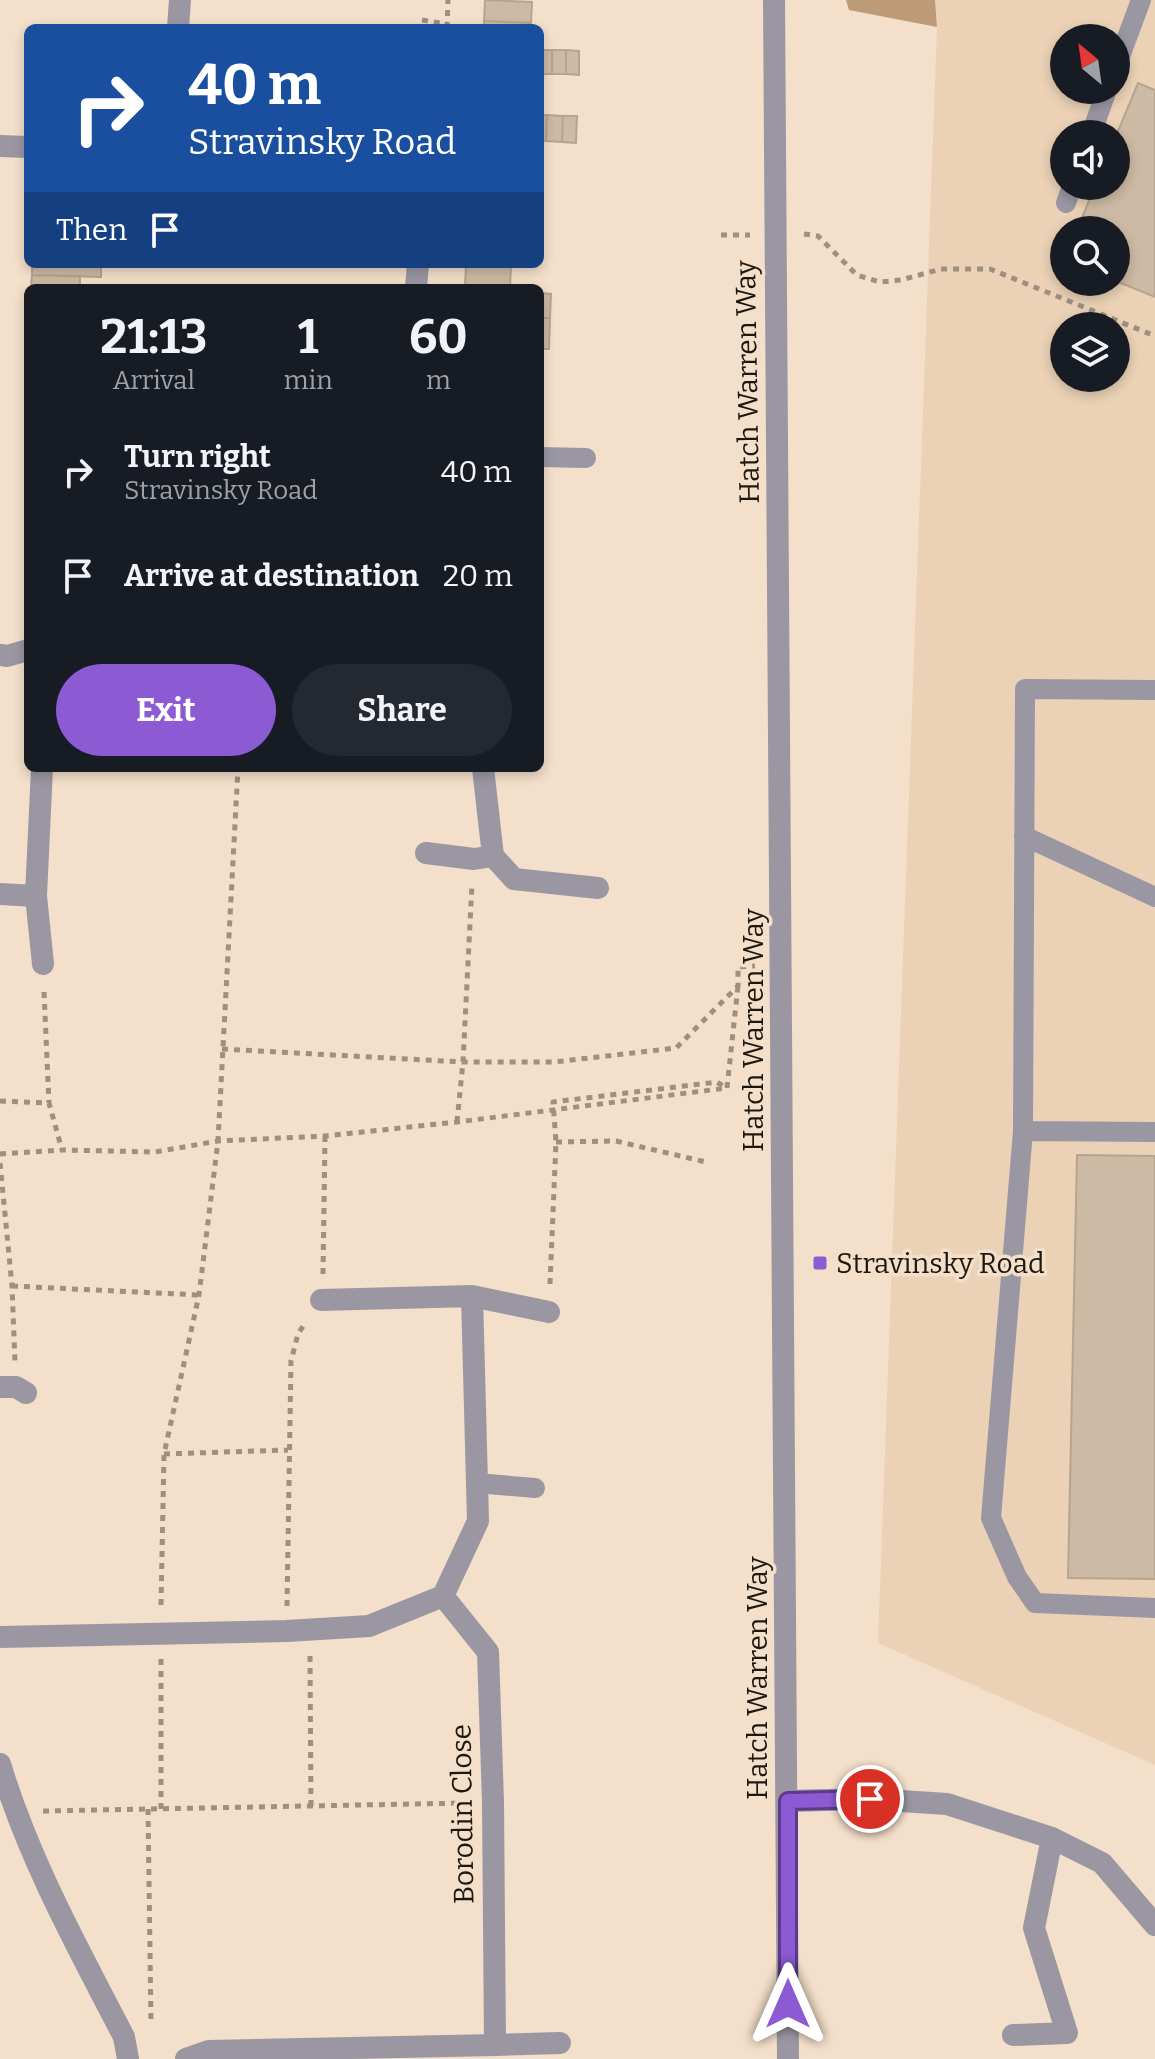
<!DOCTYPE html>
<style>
body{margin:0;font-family:Bitter,serif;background:#242831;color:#f1f3f6;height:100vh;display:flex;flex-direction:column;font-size:30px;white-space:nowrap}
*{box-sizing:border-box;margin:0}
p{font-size:26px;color:#9ea1a6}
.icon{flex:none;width:44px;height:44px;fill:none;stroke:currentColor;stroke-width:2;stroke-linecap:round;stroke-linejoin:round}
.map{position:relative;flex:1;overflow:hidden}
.drawer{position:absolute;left:24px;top:284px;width:520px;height:488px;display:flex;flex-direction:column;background:#171b24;border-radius:12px;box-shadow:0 4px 12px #0003}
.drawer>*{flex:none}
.guide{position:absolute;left:24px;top:24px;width:520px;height:244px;border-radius:12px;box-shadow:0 4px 12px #0003;background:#1a4fa0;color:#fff;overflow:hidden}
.needle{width:52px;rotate:331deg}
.buttons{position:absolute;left:1050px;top:24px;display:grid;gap:16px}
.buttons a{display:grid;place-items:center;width:80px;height:80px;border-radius:50%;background:#171b24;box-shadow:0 4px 12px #0003;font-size:40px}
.pin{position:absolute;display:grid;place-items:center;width:68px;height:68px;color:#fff;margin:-34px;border:4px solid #fff;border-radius:50%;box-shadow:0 2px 8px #0007}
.me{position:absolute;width:88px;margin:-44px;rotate:0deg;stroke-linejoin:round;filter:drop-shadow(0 0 6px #0008)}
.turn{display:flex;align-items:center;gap:28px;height:168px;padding:0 32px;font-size:36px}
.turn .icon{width:104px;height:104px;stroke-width:2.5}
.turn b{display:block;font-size:56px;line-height:68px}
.then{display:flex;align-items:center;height:76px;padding:0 32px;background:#0003;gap:16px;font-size:30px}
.eta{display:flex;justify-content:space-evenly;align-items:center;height:136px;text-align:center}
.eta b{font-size:48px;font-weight:700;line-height:56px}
.button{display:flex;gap:16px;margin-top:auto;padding:16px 32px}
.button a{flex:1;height:92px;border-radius:48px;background:#8c5bd4;color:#fff;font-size:32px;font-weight:700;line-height:92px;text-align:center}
.button a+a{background:#242831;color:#f1f3f6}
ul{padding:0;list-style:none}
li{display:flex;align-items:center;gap:24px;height:104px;padding:0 32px}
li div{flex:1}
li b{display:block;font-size:30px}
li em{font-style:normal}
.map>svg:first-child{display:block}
.built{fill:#ebd2b6;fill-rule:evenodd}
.forest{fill:#bc9b76}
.building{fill:#cdbaa5;stroke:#b6a48f;stroke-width:2}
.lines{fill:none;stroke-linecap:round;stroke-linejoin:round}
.path{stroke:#9e8f7f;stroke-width:5;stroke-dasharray:6 6;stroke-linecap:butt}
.service{stroke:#9a97a2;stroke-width:20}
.minor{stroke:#9a97a2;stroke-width:22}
.tertiary{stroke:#9a97a2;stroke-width:22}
.route-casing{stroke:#5b3b8a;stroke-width:20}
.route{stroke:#8c5bd4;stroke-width:14}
.poi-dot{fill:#8c5bd4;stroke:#f3dfca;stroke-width:3}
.labels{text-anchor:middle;stroke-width:7;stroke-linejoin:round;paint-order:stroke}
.street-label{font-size:28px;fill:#1e170f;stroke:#f3dfca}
.poi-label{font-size:28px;fill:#1e170f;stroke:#f3dfca;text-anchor:start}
</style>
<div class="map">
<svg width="1155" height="2059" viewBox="0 0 1155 2059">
<rect width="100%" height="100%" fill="#f3dfca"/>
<path class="built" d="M935 0H1155V1765L878 1643 937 27ZM1064 38H1116V90H1064ZM1064 134H1116V186H1064ZM1064 230H1116V282H1064ZM1064 326H1116V378H1064Z"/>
<path class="forest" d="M846 0H935L937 27 849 10Z"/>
<path class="building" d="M485 0 532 2 531 23 484 21Z
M484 21 531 23V28H484Z
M540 50H552V74H540Z
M552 50H566V74H552Z
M566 50 579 51V75L566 74Z
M1138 83 1155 90V297L1116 281V230H1077L1095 186H1116V136Z
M540 115H547L546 141H540Z
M547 115 563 116 562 142 546 141Z
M563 116H577L576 143 562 142Z
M32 264H101V277L32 275Z
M466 264H511L510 288 465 287Z
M32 275 80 276V288H31Z
M540 293 551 294 550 318H540Z
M540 318H550L549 349H540Z
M1077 1155 1155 1156V1579L1068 1578Z"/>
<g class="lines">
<path class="path" d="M422 20 447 24
M447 28 448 0
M804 234 818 236 857 275 880 282 901 280 941 269H990L1155 336
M721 235H750
M44 992 49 1103
M222 1049 463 1062H554L676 1048 738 986V967L755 966
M727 1088 738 986
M0 1101 49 1103 62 1150
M457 1122 463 1062 472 884
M556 1142 616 1141 706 1162
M0 1154 62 1150 155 1152 218 1141 325 1136 457 1122 727 1088
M0 1163 12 1286 15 1362
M323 1274 325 1136
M550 1284 556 1142 553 1102 717 1082 726 1088
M12 1286 199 1295
M164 1454 288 1450
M161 1605 164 1454 199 1295 218 1141 238 768
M287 1606 291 1361 298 1334 305 1323
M310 1656 311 1807
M161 1659V1809
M148 1809 151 2024
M43 1811 465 1803"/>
<path class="service" d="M1116 67 1141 0
M1091 134 1107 90
M1066 203 1072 186
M540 457 586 458
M1155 690 1025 689 1023 1131 1155 1132
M1024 836 1155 897
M1023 1131 991 1518 1017 1577 1035 1603 1155 1608
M477 1483 535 1488"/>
<path class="minor" d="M178 28 180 0
M0 146 28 147
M416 288 418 264
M0 655 7 656 28 650
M42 768 36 896 43 964
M426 853 474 859 493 856 483 768
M493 856 514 879 598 888
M0 894 36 896
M472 1296 549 1312
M0 1387H16L26 1393
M0 1637 287 1631 369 1626 443 1596 478 1521 472 1296 321 1300
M0 1764C29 1860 78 1948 124 2037L128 2059
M788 1801 870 1799 947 1804 1052 1838 1102 1863 1155 1925
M1013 2035 1067 2033 1034 1928 1052 1838
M495 2045 560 2043
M186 2059 209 2051 495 2045 493 1802 488 1652 443 1596"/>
<path class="tertiary" d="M774 0 788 2059"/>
</g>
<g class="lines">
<g class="route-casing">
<path id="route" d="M788 2004V1801L870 1799"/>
</g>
<use href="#route" class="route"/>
</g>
<rect class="poi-dot" x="812" y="1255" width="16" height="16" rx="4"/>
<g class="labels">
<g class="street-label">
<text transform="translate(747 382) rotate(-91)" y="10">Hatch Warren Way</text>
<text transform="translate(753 1030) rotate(-90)" y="10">Hatch Warren Way</text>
<text transform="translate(757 1678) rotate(-90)" y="10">Hatch Warren Way</text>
<text transform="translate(462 1814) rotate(-91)" y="10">Borodin Close</text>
</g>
<g class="poi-label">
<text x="836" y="1273">Stravinsky Road</text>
</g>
</g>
</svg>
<div class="buttons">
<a><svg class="needle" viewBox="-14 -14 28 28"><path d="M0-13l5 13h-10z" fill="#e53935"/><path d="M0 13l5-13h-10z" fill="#9ea1a6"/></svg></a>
<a><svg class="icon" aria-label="sound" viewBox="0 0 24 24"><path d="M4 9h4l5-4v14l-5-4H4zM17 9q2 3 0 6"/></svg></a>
<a><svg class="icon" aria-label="search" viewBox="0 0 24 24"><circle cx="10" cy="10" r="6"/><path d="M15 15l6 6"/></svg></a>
<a><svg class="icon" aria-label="layers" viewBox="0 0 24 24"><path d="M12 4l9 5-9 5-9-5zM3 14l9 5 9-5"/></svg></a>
</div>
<div class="pin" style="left:870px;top:1799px;background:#d93025"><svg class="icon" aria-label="arrive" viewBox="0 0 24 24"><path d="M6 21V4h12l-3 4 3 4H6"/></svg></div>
<svg class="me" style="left:788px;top:2004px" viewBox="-20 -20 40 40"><path d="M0-17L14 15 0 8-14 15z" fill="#8c5bd4" stroke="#fff" stroke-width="4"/></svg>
<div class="guide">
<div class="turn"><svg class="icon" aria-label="right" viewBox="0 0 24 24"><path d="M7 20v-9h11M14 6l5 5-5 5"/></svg><div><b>40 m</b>Stravinsky Road</div></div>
<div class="then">Then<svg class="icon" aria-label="arrive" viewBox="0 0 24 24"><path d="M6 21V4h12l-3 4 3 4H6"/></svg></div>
</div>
<section class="drawer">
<div class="eta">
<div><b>21:13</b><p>Arrival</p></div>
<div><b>1</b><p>min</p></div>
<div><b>60</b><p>m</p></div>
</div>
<ul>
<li><svg class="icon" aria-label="right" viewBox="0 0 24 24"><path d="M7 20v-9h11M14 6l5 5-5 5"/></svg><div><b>Turn right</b><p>Stravinsky Road</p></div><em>40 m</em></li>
<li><svg class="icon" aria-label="arrive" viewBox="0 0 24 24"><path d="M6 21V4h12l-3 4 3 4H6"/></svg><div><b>Arrive at destination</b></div><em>20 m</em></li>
</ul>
<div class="button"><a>Exit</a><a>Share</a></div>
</section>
</div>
